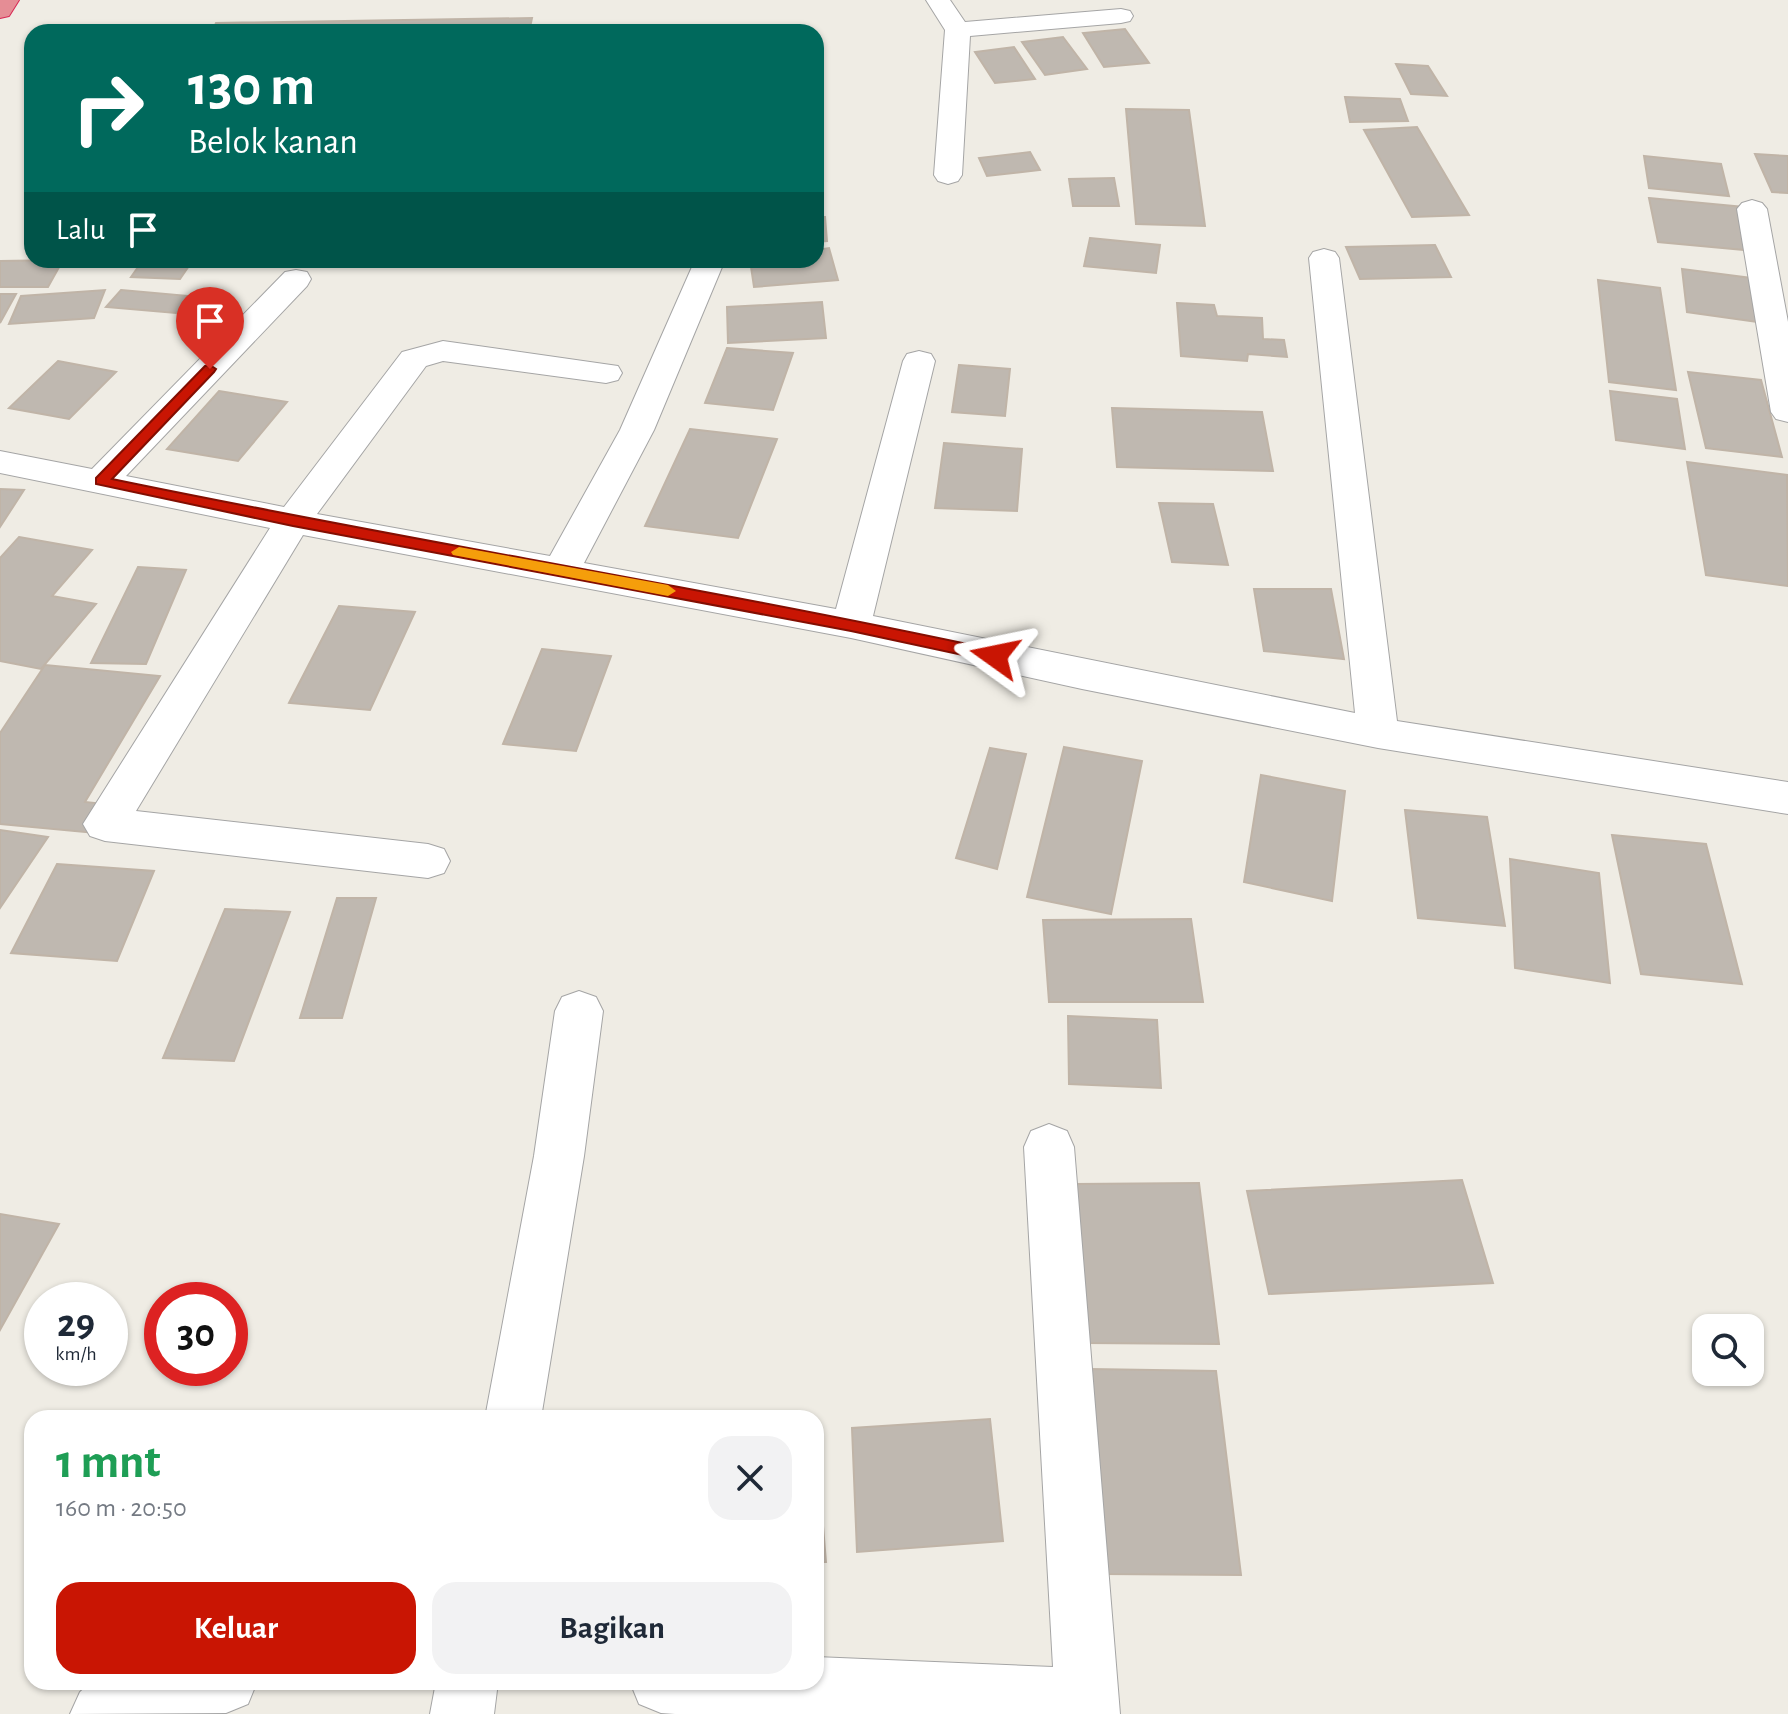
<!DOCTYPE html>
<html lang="id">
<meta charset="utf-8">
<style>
body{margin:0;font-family:"Alegreya Sans",sans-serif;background:#f2f2f3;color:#1f2937;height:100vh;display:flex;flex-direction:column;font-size:30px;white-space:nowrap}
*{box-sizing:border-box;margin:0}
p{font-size:26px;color:#747a83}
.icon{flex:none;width:44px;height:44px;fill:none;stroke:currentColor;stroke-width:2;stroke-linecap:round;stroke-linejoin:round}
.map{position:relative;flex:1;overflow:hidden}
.drawer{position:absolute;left:24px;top:1410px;width:800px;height:280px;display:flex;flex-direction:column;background:#fff;border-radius:24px;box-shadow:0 2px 6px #0004}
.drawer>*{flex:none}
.top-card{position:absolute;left:24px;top:24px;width:800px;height:244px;border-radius:24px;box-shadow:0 2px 6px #0004;background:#00695c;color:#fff;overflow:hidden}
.fabs{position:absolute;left:1692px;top:1314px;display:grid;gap:16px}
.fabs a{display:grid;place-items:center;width:72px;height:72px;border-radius:16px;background:#fff;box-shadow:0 2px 6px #0004;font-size:40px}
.speed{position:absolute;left:24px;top:1282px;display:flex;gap:16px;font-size:40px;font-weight:700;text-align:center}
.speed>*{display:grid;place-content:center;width:104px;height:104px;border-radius:50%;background:#fff;box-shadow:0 2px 6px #0004;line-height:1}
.speed small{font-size:20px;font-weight:400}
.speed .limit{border:12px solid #d22;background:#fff;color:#111}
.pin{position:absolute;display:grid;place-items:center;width:68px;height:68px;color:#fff;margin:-82px -34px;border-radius:50% 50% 50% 0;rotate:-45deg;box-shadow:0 0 8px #0007}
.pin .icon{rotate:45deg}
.me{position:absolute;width:88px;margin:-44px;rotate:282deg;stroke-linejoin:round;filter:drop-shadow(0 0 6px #0008)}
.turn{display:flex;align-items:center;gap:28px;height:168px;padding:0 32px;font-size:36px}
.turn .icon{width:104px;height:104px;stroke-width:2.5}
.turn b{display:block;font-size:56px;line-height:68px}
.then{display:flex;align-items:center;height:76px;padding:0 32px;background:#0003;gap:16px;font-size:30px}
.round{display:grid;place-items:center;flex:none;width:84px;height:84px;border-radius:24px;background:#f2f2f3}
.head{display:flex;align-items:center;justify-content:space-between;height:136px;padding:0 32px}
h1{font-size:48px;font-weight:700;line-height:60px;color:#1e9e55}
.cta{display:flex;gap:16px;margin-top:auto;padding:16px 32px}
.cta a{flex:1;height:92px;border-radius:24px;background:#c91503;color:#fff;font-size:32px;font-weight:700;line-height:92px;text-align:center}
.cta a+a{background:#f2f2f3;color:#1f2937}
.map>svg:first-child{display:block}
.building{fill:#bfb8b0;stroke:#c0b4a7;stroke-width:2}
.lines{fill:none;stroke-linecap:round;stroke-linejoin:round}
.minor-casing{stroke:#a5a5a5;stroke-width:2}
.highway-casing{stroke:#d72753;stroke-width:2}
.minor{fill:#fff;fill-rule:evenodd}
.highway{fill:#e58d95;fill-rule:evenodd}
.route{fill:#c91503;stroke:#830e02;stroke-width:2}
.slow{fill:#f59e0b}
</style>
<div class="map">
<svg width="1788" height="1714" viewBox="0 0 1788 1714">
<rect width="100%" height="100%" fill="#efece4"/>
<path class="building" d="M532 18 529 32H212L216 23Z
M1125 29 1149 63 1104 67 1083 33Z
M1063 37 1087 69 1045 75 1022 42Z
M1014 47 1035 79 995 83 975 52Z
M1396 64 1428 66 1447 96 1411 94Z
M1345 97 1400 99 1408 121 1350 122Z
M1126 109 1189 110 1205 226 1136 224Z
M1417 127 1469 215 1412 217 1364 130Z
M1030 152 1040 170 987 176 979 158Z
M1755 154 1788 156V193L1772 192Z
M1644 156 1721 164 1729 196 1649 188Z
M1114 178 1119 206H1073L1069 179Z
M1649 198 1744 207 1756 251 1658 242Z
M816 217H825L827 241 816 242Z
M1090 238 1160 245 1156 273 1084 266Z
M1435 245 1451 277 1360 279 1346 247Z
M829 248 838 280 754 287 750 260H816V250Z
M63 260 48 287H0V261Z
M143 260H193L180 279 131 277Z
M641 260H688L686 266 640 263Z
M1682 269 1751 278 1758 322 1687 312Z
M1598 280 1660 288 1676 390 1609 382Z
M105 290 94 318 9 324 21 296Z
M121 290 189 296 176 313 106 307Z
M0 294H16L0 323Z
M822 302 826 338 728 343 727 307Z
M1177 303 1214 305 1217 316 1262 318 1263 339 1284 340 1287 357 1248 354 1247 361 1181 356Z
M727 348 793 353 773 410 705 403Z
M58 361 116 372 69 419 9 408Z
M959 365 1010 369 1005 416 952 412Z
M1688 372 1761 380 1782 457 1706 448Z
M219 391 287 402 238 461 167 449Z
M1610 391 1677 399 1685 449 1616 440Z
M1112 408 1262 412 1273 471 1117 467Z
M690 429 777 439 738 538 645 526Z
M944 443 1022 449 1017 511 935 508Z
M1687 462 1787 475 1788 586 1706 575Z
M0 489 24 490 0 527Z
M1159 503 1213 504 1228 565 1172 562Z
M19 537 92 550 52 596 96 604 41 669 0 661V558Z
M138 567 186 570 146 664 91 663Z
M1254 589H1331L1344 659 1264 651Z
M339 606 415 612 370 710 289 703Z
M542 649 611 656 576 751 503 744Z
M45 665 160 676 85 802 133 807 117 835 0 824V733Z
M1064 747 1142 761 1111 914 1027 897Z
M990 748 1026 754 997 869 956 858Z
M1261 775 1345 791 1332 901 1244 882Z
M1405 810 1487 817 1505 926 1418 918Z
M0 830 48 837 0 908Z
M1612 835 1706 844 1742 984 1641 974Z
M1510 859 1599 873 1610 983 1515 968Z
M57 864 154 871 117 961 11 953Z
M337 898H376L342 1018H300Z
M225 909 290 912 234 1061 163 1058Z
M1191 919 1203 1002H1049L1043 920Z
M1068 1016 1157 1020 1161 1088 1069 1084Z
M1462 1180 1493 1283 1269 1294 1247 1191Z
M1199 1183 1219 1344 1086 1343 1075 1184Z
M0 1214 59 1224 0 1330Z
M1090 1369 1216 1371 1241 1575 1103 1574Z
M990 1419 1003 1541 857 1552 852 1428Z
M816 1442 826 1562H816Z"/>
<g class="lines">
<g class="minor-casing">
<path id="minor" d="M926 0H950L965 22 1121 9 1130 11 1133 16 1130 21 1121 23 970 36 962 175 958 181 948 184 938 181 934 175 945 30Z
M1752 200 1762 203 1767 209 1788 322V422L1776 419 1771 412 1737 209 1742 203Z
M1324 249 1335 252 1339 258 1397 721 1788 782V814L1378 748 1082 689 851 638 303 535 136 811 428 844 444 849 450 861 444 873 428 878 105 841 90 836 83 824 270 528 0 473V451L92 469 285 272 296 270 307 272 311 279 307 286 126 476 284 507 402 352 443 341 618 366 622 373 618 380 606 383 443 361 426 366 317 514 550 556 620 430 695 260H725L654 430 584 563 836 609 903 361 907 354 919 351 931 354 935 361 873 616 1355 713 1309 258 1313 252Z
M579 991 596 997 603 1011 584 1156 541 1418H485L534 1156 555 1011 562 997Z
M1049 1124 1067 1131 1074 1147 1120 1714H675L661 1713 639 1704 630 1682H816V1657L1053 1667 1024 1147 1031 1131Z
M91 1682H257L248 1704 226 1713 70 1714 80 1692Z
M436 1682H498L494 1714H430Z"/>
</g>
<g class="highway-casing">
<path id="highway" d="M0 0H19L9 16 0 18Z"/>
</g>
<use href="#minor" class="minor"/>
<use href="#highway" class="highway"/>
</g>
<path class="route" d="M210 365 216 369 214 372 112 479C405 540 702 587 995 650L1003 656 995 662 851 631 293 526 96 484V478L205 366Z"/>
<path class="slow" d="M459 547 668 585 676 591 668 596 453 555 451 552Z"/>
</svg>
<div class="fabs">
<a><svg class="icon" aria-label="search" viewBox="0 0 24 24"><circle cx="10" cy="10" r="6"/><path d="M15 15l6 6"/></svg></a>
</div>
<div class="speed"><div>29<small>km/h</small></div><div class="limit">30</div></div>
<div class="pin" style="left:210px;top:369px;background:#d93025"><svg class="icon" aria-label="arrive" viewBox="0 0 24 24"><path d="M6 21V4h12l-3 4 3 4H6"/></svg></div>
<svg class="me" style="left:995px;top:656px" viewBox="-20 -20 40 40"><path d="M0-17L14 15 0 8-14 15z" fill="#c91503" stroke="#fff" stroke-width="4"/></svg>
<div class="top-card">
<div class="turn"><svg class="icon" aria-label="right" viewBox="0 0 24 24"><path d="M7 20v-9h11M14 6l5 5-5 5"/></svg><div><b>130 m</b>Belok kanan</div></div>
<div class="then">Lalu<svg class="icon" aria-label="arrive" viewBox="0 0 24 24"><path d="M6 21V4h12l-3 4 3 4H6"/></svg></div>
</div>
<section class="drawer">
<div class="head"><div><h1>1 mnt</h1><p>160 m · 20:50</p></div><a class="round"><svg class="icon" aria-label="close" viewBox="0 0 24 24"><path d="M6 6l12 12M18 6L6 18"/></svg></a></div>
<div class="cta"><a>Keluar</a><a>Bagikan</a></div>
</section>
</div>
